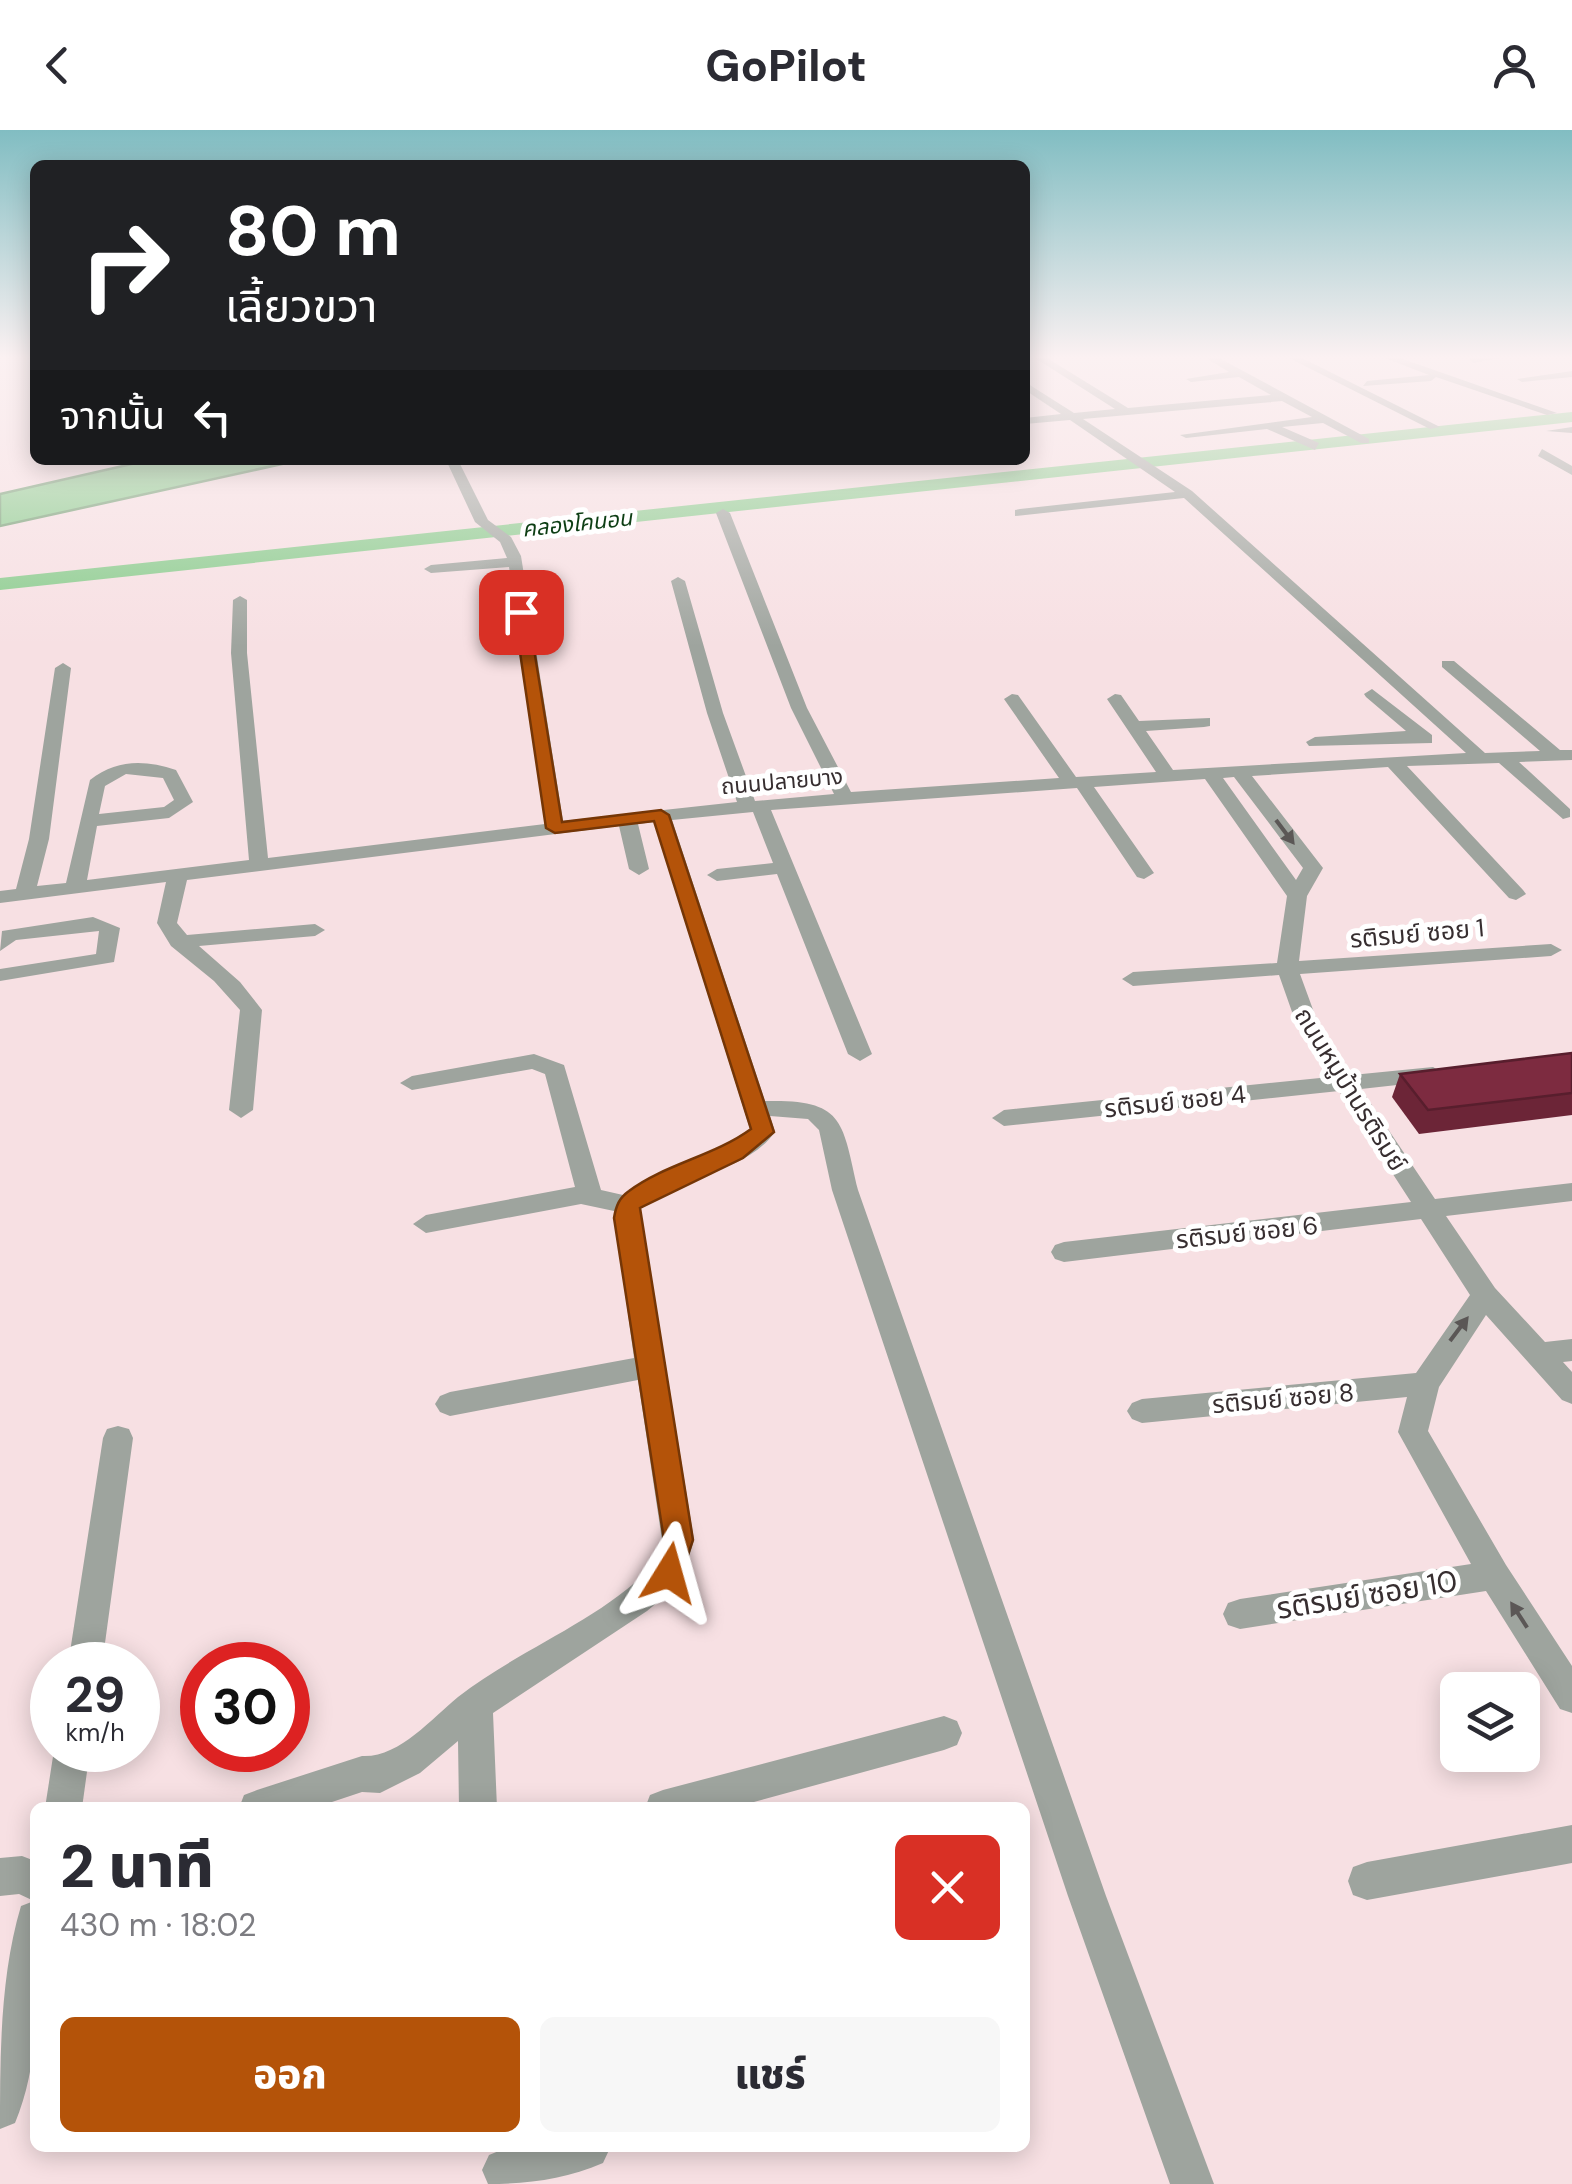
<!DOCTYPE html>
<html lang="th">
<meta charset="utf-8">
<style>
body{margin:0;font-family:"DM Sans","Noto Sans Thai",sans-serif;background:#f7f7f7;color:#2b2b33;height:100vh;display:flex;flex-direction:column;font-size:38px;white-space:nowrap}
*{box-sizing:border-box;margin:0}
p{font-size:32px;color:#7c7c81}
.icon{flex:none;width:55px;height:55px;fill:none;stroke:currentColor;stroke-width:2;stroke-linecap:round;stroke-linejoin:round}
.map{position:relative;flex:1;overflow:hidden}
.side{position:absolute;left:30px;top:1672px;width:1000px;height:350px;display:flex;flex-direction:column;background:#fff;border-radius:15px;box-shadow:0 5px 25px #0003}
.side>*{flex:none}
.banner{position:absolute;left:30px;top:30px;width:1000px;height:305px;border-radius:15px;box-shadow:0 5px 25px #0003;background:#202124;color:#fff;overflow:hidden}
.buttons{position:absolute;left:1440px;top:1542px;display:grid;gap:20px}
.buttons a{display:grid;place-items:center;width:100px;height:100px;border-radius:15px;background:#fff;box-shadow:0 5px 25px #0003;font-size:50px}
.speed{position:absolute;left:30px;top:1512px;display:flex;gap:20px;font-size:50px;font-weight:700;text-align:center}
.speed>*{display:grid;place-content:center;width:130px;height:130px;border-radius:50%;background:#fff;box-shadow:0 5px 25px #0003;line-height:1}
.speed small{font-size:25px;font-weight:400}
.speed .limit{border:15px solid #d22;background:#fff;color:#111}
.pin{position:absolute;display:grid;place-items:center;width:85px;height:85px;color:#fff;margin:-42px;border-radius:20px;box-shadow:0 5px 15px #0006}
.me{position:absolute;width:110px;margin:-55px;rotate:8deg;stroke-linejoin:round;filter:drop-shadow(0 0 8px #0008)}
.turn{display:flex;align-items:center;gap:35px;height:210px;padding:0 30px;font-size:45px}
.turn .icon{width:130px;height:130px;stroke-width:2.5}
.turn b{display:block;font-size:70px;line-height:85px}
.then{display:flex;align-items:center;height:95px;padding:0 30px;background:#0003;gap:20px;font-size:38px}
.round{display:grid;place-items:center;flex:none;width:105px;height:105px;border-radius:15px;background:#f7f7f7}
.summary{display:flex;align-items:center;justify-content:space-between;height:170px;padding:0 30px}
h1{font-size:60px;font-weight:800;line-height:75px}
.primary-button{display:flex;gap:20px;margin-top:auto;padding:20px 30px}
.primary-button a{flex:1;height:115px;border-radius:15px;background:#b45309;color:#fff;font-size:40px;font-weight:800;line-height:115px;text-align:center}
.primary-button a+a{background:#f7f7f7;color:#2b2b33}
header{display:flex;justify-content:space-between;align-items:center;height:130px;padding:0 30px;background:#fff;font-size:45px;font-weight:800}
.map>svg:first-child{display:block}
.water{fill:#86cb8a;stroke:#6e9c6f;stroke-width:2.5}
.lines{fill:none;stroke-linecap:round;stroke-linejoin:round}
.canal{fill:#86cb8a;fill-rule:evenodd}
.minor{fill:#9ea49e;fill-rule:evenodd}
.wall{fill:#6c2537}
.building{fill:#7d2b40;stroke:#581e2d;stroke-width:2.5}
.oneway{fill:#5b5756}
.route{fill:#b45309;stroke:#753606;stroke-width:2.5}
.labels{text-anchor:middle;stroke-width:10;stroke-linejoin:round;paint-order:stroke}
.far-water-label{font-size:22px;font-style:italic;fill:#0d3e14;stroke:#fff}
.far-street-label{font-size:22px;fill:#372e30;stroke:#fff}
.street-label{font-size:25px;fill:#372e30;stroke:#fff}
.near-street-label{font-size:30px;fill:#372e30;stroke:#fff}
</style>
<header><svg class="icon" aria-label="back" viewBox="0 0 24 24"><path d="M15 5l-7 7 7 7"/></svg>GoPilot<svg class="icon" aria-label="person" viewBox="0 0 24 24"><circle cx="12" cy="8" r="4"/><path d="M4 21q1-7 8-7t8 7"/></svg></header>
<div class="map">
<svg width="1572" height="2054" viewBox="0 0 1572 2054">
<rect width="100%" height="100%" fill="#f7e0e3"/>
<path class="water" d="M149 330H300L0 396V364Z"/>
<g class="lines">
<path class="canal" d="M1572 282V292L0 460V448Z"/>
<path class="minor" d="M1035 228H1047L1128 278 1271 265 1239 247 1191 252 1186 249 1229 242 1206 228H1219L1369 309V313H1361L1323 293 1282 297 1319 313 1315 320 1267 299 1186 308 1180 305 1312 287 1282 271 1083 289 1192 361 1485 623 1540 621 1442 537V531H1454L1560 620H1572V630L1519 632 1570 679V687L1563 689 1499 633 1407 636 1523 760 1526 764 1516 770 1509 768 1388 637 1252 646 1323 738 1307 766 1299 831 1551 814 1562 820 1551 826 1300 844 1319 896 1352 945 1433 937 1445 944 1433 951 1361 959 1435 1069 1572 1053V1071L1446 1086 1495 1158 1545 1212 1572 1209V1231L1563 1232 1572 1242V1274L1562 1270 1486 1185 1439 1257 1428 1301 1506 1435 1572 1536V1583L1560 1579 1486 1461 1240 1499 1228 1495 1223 1484 1228 1473 1240 1469 1471 1434 1398 1302 1407 1267 1142 1293 1132 1289 1127 1281 1132 1273 1142 1269 1416 1243 1470 1165 1421 1089 1064 1132 1055 1129 1051 1122 1055 1115 1064 1112 1411 1072 1339 961 1004 996 992 988 1004 980 1330 947 1297 896 1279 845 1133 856 1122 849 1133 842 1277 833 1287 766 1205 649 1094 657 1154 743 1144 749 1137 747 1077 658 771 680 872 924 860 931 848 924 777 744 717 751 707 745 717 739 773 733 753 682 672 690 765 971C845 969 842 991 858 1060L1106 1766 1214 2054H1170L1068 1766 832 1060 819 1000 808 989 770 986 775 1002C744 1045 678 1044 640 1078L694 1410 681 1453 647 1481 493 1583 497 1678H459L458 1611 420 1643 380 1663 362 1662 314 1678H239L244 1665 257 1660 362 1626C399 1628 431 1589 458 1567 518 1520 597 1492 651 1438 658 1431 659 1420 662 1410L638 1250 450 1286 440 1282 435 1274 440 1266 450 1262 634 1228 614 1081 581 1074 426 1103 413 1094 426 1085 575 1057 545 944 532 939 412 960 400 953 412 946 534 924 564 935 601 1060 623 1065 726 1016 750 999 654 692 638 694 649 739 639 745 629 739 619 696 187 750 177 793 187 805 315 794 325 800 315 806 199 816 240 852 262 880 253 980 241 988 229 980 240 880 214 851 171 816 157 793 166 752 0 773V761L16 759 29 709 55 538 63 533 71 538 49 709 37 756 66 753 90 650C117 629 145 630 176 640L193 672 169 688 97 696 87 750 249 730 231 523 233 470 240 466 247 470V523L268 728 545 694 509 437 431 443 424 439 431 435 507 428 500 412 475 392 446 330H458L488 390 511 407 521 426 563 691 737 672 707 583 671 451 678 447 685 451 723 583 755 671 834 664 791 578 716 383 723 379 730 383 807 578 851 662 1059 648 1004 569 1012 564 1018 565 1076 647 1156 642 1107 569 1115 564 1121 565 1139 591 1210 588V596L1204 597 1146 601 1173 640 1466 623 1184 368 1015 386V380L1020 379 1175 362 1070 290 1025 294V288L1061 284 1025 260V252L1074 283 1115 279ZM126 644 163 648 174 670 164 677 99 684 105 656ZM1234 647 1303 738 1296 750 1223 648Z
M1289 228H1302L1440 297 1430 299Z
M1385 228H1400L1557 283 1547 285 1436 247 1431 251 1363 256 1367 251 1429 245Z
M1469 228H1500L1473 233Z
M1572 241V247L1522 252 1517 249Z
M1572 297V303L1546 301Z
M1542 319 1572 336V345L1538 326Z
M485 330H591L592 331 586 335 491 334Z
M1372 559 1432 605V613L1309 616 1306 612 1315 607 1406 601 1366 567 1364 564Z
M93 787 120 798 114 832 0 851V839L96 824 99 801 16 810 0 821 2 801Z
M118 1296 129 1299 133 1308 102 1535H68L103 1308 107 1299Z
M944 1586 957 1591 962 1603 957 1615 944 1620 732 1678H645L650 1665 663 1660Z
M54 1620H90L82 1678H45Z
M1572 1695V1733L1367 1770 1353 1765 1348 1751 1353 1737 1367 1732Z
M22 1726 35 1731C35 1815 48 1914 15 1993L0 1999C0 1926 0 1846 21 1776L34 1771 19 1764 0 1766V1728Z
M506 2018H610L603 2033C565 2049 529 2054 488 2054L482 2040 489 2025Z"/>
</g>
<path class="wall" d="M1572 923V985L1419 1004 1392 967 1400 944Z"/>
<path class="building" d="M1572 923V963L1428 980 1400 944Z"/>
<defs><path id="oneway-solid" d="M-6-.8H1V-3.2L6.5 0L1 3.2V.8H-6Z" transform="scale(2.5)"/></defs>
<g class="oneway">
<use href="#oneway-solid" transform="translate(1285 702) rotate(53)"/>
<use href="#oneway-solid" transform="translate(1459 1199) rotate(-53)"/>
<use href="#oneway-solid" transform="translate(1519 1485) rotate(-123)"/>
</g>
<linearGradient id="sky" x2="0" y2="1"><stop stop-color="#81bdc2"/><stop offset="0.44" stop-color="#fbf1f2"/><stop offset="1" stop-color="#fbf1f2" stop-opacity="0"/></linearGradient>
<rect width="1572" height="516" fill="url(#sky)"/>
<path class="route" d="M521 478 528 482 562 692 661 680 669 685 774 1002 743 1028 640 1078 693 1410 679 1452 669 1456 658 1452 654 1443 664 1410 614 1088C616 1076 619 1068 629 1061 665 1034 714 1026 751 999L654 691 555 703 546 698 514 482Z"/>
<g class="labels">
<g class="far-water-label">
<text transform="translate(577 393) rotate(-6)" y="8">คลองโคนอน</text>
</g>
<g class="far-street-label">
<text transform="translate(782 651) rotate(-5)" y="8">ถนนปลายบาง</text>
</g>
<g class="street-label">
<text transform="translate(1417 803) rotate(-5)" y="9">รติรมย์ ซอย 1</text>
<text transform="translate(1351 959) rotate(58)" y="9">ถนนหมูบ้านรติรมย์</text>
<text transform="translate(1175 971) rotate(-6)" y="9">รติรมย์ ซอย 4</text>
<text transform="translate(1247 1102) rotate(-6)" y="9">รติรมย์ ซอย 6</text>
<text transform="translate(1283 1268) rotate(-5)" y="9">รติรมย์ ซอย 8</text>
</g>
<g class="near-street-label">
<text transform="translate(1367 1465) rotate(-9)" y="10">รติรมย์ ซอย 10</text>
</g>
</g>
</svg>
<div class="buttons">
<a><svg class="icon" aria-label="layers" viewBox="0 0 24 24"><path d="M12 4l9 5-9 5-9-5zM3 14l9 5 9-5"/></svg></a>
</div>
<div class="speed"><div>29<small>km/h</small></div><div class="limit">30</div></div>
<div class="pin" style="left:521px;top:482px;background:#d93025"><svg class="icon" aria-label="arrive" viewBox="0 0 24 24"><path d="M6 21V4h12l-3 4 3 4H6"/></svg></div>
<svg class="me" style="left:669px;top:1443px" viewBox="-20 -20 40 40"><path d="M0-17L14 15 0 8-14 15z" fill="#b45309" stroke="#fff" stroke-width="4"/></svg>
<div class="banner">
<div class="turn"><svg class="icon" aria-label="right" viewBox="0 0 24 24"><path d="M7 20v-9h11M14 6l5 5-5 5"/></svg><div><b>80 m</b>เลี้ยวขวา</div></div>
<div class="then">จากนั้น<svg class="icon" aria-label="left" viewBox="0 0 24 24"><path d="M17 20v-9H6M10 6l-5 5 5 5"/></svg></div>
</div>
<section class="side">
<div class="summary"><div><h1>2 นาที</h1><p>430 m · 18:02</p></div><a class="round" style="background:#d93025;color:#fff"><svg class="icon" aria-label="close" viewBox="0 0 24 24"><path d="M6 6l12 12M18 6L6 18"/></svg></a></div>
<div class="primary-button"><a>ออก</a><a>แชร์</a></div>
</section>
</div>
